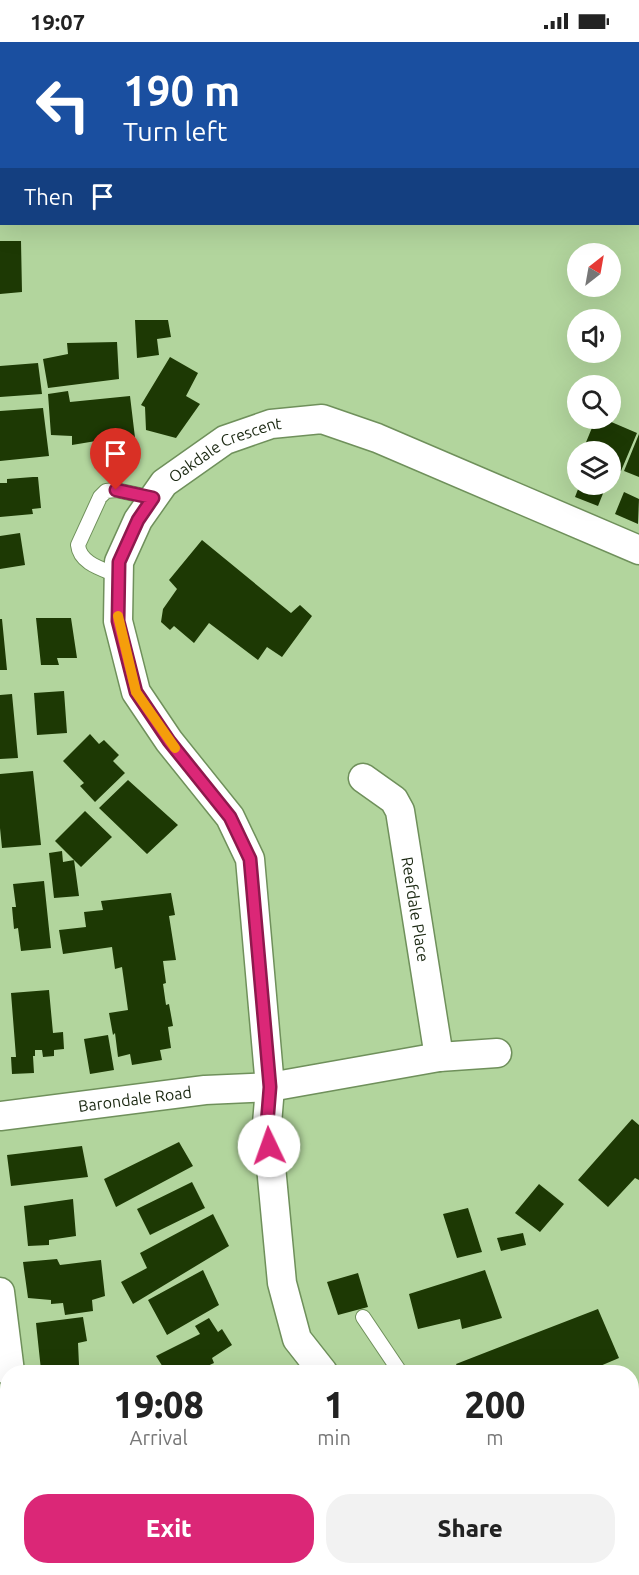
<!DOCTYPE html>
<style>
body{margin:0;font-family:Ubuntu,sans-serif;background:#f2f2f2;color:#222;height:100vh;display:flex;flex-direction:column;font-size:22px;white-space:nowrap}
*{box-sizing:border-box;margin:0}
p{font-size:20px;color:#767676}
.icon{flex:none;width:33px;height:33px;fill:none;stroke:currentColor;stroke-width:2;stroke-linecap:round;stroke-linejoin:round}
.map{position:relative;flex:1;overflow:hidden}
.panel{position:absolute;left:0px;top:1323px;width:639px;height:210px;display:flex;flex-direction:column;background:#fff;border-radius:24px 24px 0 0;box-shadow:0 6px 24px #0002}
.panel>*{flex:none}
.top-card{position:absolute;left:0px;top:0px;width:639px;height:183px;box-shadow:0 6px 24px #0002;background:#1a4fa0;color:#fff;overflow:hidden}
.needle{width:39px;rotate:31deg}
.buttons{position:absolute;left:567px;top:201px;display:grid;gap:12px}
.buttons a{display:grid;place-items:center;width:54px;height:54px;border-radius:50%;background:#fff;box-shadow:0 6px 24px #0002;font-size:30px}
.pin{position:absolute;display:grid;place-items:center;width:51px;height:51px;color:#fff;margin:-62px -26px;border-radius:50% 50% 50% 0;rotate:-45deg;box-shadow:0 0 6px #0007}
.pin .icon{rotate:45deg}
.me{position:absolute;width:66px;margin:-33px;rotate:357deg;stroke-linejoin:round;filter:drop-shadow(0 0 4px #0008)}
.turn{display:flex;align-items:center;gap:21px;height:126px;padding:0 24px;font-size:27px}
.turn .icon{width:78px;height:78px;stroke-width:2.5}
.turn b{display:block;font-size:42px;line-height:51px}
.then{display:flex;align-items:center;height:57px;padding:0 24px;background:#0003;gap:12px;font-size:22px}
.eta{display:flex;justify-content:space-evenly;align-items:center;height:102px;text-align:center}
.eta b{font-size:36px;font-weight:800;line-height:42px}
.action{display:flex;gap:12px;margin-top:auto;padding:12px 24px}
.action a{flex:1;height:69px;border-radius:24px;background:#db2777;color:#fff;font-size:24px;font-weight:800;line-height:69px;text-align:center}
.action a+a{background:#f2f2f2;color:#222}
.status{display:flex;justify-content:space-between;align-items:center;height:42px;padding:0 30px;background:#fff;direction:ltr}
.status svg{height:16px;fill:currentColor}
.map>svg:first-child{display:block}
.building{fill:#1d3904}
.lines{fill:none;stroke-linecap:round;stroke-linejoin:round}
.service-casing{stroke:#6f905b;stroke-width:16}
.minor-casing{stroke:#6f905b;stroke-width:31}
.tertiary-casing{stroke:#6f905b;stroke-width:35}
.service{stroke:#fff;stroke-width:14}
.minor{stroke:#fff;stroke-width:28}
.tertiary{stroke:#fff;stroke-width:33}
.route-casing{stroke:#8e194d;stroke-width:15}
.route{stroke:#db2777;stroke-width:10}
.slow{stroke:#f59e0b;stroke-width:10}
.labels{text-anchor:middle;stroke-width:6;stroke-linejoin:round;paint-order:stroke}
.street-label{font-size:16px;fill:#1a2711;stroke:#def0d4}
</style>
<div class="status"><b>19:07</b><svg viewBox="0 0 49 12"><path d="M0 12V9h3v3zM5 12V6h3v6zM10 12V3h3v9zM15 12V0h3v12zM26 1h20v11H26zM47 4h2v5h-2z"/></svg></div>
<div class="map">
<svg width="639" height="1533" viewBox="0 0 639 1533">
<rect width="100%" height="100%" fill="#b2d59d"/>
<path class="building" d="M0 199H21L22 250 0 252Z
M135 278H168L171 295 157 297 159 313 137 316Z
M117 300 119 337 48 346 43 317 68 312 67 301Z
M170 315 198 331 186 354 200 362 176 396 146 388 145 365 141 363Z
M38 321 42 352 0 355V324Z
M68 349 70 360 130 354 136 404H103L102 398 72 403V394L51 393 48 352Z
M43 366 49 414 0 419V369Z
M596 376H602L637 391 621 429 610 424V410H582Z
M639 392V435L624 429Z
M33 435H38L41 466 32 467 33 472 0 475V441H7V437Z
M580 442 606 444 598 464 575 455Z
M624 450 639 457 638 482 615 472Z
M20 491 25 523 0 527V494Z
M202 498 291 571 300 563 312 574 282 615 267 605 258 618 209 581 194 601 174 584 170 588 161 580 163 567 177 547 169 538Z
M36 576H71L77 616H57L59 623H41Z
M0 577H2L7 628H0Z
M64 649 67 691 37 693 34 651Z
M12 652 18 716 0 717V653Z
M90 692 99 702 104 698 119 713 113 719 125 731 95 760 80 744 84 741 63 719Z
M33 729 41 803 2 806 0 786V732Z
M128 738 178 783 147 812 99 766Z
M85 769 112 795 81 825 55 799Z
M62 809 63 820 74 818 79 854 54 856 49 811Z
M44 839 51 906 21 909 18 886 14 887 12 865H16L13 842Z
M171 851 175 873 169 874 176 918 163 919 166 941 163 942 166 963 169 962 173 984 168 985 171 1006 160 1008 162 1018 132 1023 130 1012 118 1015 115 991 113 993 109 971 128 968 122 925 115 927 112 905 63 912 59 888 86 885 84 870 103 868 101 859Z
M49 948 53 991 63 990 64 1007 54 1008V1014L43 1015 42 1008H35V1014H33L34 1031 12 1032 11 1015H16L11 951Z
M108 993 114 1028 90 1032 84 997Z
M632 1077 639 1083V1138L635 1136 608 1165 578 1138Z
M179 1100 193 1124 116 1165 104 1137Z
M82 1104 88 1135 11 1144 7 1113Z
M192 1140 205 1166 150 1193 137 1167Z
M539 1142 564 1162 540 1190 515 1171Z
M73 1157 76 1194 49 1198V1203L28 1204 24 1164Z
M468 1166 482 1210 457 1216 443 1172Z
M213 1172 229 1204 133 1262 121 1240 147 1226 140 1211Z
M523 1191 526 1203 501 1209 497 1196Z
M57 1217 60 1223 101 1218 105 1254 92 1258 93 1269 65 1273 63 1261 51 1262V1258L28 1256 23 1220Z
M203 1228 219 1263 167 1293 148 1258Z
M485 1228 502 1276 462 1287 460 1277 418 1287 409 1252Z
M358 1231 368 1265 338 1273 327 1240Z
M598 1267 619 1316 586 1330H460L456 1322Z
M83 1275 87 1299 78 1301 79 1323 41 1328 36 1281Z
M209 1276 218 1290 222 1287 232 1303 212 1316 214 1321 201 1327 197 1323 181 1330H166L156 1314 200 1292 195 1284Z
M178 1526H221L220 1533H177Z
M276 1526H305L316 1533H270Z"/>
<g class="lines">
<g class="service-casing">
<path id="service" d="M119 534C103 527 80 522 78 503L100 455 106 449 116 448 153 456
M363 1275 400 1330
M577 1526 592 1533"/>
</g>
<g class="minor-casing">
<g id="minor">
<path id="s1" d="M363 736 394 758 400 769 439 1015"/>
<path id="s2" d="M0 1074 205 1048 270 1045 439 1015 497 1011"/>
<path d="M0 1250 10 1330"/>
<path id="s3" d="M323 1330 297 1297 282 1241 267 1082 270 1045 250 817 230 775 169 699 136 650 118 579 119 520 138 478 164 441 225 398 271 382 322 377 377 396 639 508"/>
</g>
</g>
<g class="tertiary-casing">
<path id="tertiary" d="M632 1432 639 1426
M524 1533 531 1526"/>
</g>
<use href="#service" class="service"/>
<use href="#minor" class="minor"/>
<use href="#tertiary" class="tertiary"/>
</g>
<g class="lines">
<g class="route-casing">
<path id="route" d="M116 448 153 456 138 478 119 520 118 579 136 650 169 699 230 775 250 817 270 1045 267 1082 269 1104"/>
</g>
<use href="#route" class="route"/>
<path class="slow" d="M118 574 136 650 175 706"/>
</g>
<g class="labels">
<g class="street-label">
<text dy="6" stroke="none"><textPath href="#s3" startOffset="1023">Oakdale Crescent</textPath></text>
<text dy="6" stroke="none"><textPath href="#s1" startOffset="150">Reefdale Place</textPath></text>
<text dy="6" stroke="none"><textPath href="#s2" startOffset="136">Barondale Road</textPath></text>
</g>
</g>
</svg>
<div class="buttons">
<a><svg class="needle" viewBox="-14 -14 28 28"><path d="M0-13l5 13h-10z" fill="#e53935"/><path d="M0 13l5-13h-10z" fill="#767676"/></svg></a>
<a><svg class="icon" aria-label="sound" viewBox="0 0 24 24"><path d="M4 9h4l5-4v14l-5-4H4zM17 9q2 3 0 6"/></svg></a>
<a><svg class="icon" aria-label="search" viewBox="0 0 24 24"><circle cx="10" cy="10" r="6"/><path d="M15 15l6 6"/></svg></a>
<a><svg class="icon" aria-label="layers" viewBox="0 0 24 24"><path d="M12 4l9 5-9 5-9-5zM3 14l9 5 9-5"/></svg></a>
</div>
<div class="pin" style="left:116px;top:448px;background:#d93025"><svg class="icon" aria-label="arrive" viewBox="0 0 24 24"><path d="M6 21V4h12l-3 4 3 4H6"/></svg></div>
<svg class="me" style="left:269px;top:1104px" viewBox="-20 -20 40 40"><circle r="19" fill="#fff"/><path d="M0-13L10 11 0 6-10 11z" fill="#db2777"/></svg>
<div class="top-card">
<div class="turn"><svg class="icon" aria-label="left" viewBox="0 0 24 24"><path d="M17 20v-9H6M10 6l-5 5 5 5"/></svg><div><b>190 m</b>Turn left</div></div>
<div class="then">Then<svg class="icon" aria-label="arrive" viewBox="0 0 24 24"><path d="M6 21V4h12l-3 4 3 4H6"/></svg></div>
</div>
<section class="panel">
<div class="eta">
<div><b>19:08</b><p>Arrival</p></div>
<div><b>1</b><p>min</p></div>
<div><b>200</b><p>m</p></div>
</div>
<div class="action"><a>Exit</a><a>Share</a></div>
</section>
</div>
